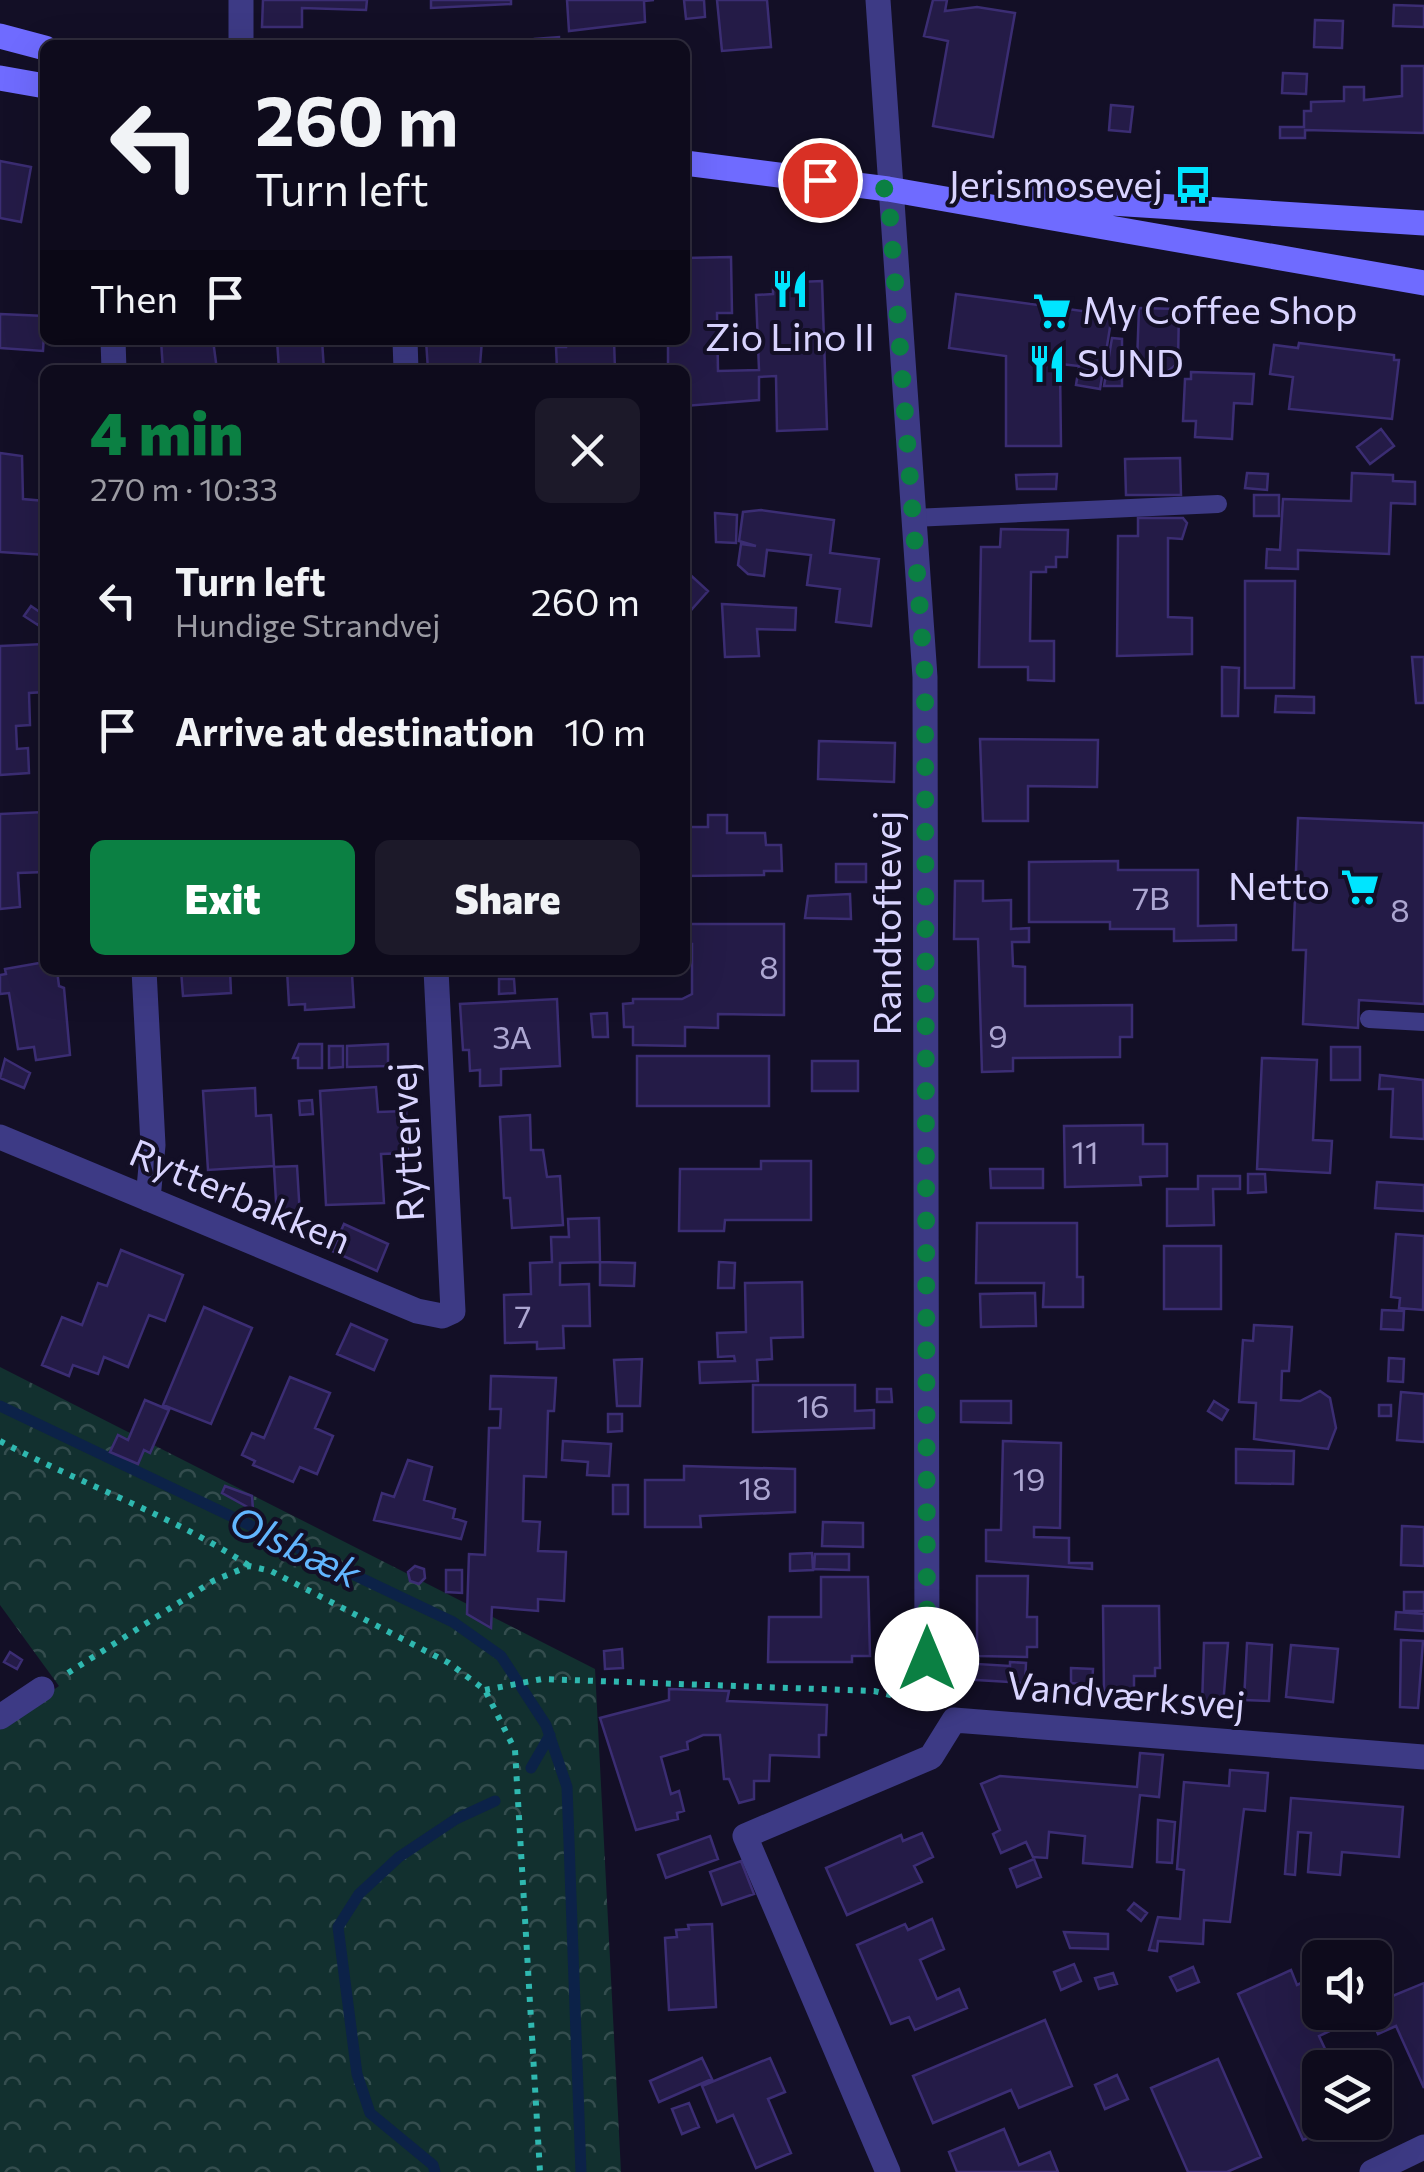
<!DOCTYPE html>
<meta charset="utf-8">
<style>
body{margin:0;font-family:Commissioner,sans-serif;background:#1c1929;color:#f1f3f6;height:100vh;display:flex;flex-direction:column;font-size:38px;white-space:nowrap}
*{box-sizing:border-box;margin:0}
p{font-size:32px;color:#9b9ba3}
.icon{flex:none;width:55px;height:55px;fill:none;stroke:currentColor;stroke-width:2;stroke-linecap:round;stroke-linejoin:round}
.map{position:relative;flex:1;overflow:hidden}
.drawer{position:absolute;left:40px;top:365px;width:650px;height:610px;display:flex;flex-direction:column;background:#0e0b1c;border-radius:15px;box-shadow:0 10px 40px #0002,0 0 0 2px #2e2b3b}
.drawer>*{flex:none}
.banner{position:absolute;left:40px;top:40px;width:650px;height:305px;border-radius:15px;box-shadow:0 10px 40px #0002,0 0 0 2px #2e2b3b;background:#0e0b1c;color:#f1f3f6;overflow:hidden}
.controls{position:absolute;left:1302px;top:1940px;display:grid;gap:20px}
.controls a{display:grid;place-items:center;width:90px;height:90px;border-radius:15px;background:#0e0b1c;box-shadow:0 10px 40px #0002,0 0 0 2px #2e2b3b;font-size:50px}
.pin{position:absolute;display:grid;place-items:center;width:85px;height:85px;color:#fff;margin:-42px;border:5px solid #fff;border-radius:50%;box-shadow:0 2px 10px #0007}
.me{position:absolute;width:110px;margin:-55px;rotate:0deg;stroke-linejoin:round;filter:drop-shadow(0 0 8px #0008)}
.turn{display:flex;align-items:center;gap:35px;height:210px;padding:0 50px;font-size:45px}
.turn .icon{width:130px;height:130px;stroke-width:2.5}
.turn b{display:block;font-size:70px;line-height:85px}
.then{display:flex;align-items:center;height:95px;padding:0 50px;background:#0003;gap:20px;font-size:38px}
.round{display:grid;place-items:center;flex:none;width:105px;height:105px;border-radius:15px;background:#1c1929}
.summary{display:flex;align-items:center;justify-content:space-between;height:170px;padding:0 50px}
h1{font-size:60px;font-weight:800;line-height:75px;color:#0b8043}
.primary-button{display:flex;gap:20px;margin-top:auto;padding:20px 50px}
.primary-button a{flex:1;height:115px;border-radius:15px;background:#0b8043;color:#fff;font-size:40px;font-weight:800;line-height:115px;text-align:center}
.primary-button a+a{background:#1c1929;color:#f1f3f6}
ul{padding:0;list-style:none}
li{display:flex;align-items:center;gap:30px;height:130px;padding:0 50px}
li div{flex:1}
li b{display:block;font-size:38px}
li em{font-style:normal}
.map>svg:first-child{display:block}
.forest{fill:url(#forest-crowns)}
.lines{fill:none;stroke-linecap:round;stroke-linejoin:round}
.stream{stroke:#0c2248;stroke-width:11}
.building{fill:#241b47;stroke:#3b2d73;stroke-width:2.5}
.path{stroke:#2fb8b0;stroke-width:6;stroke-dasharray:5 8;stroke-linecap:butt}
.lane{stroke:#3d3a85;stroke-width:18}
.street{stroke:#3d3a85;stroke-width:25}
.secondary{stroke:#6f6bff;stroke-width:25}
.route{stroke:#0b8043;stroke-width:18;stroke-dasharray:0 32.4}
.labels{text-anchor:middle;stroke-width:8;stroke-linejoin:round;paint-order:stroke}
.number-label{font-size:32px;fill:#aca6d1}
.poi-label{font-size:38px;fill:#d9d4ff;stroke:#130f26;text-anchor:end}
.street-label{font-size:38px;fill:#d9d4ff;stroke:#130f26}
.water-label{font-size:40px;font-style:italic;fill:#62b6ff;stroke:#130f26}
</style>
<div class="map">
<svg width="1424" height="2172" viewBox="0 0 1424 2172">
<defs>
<pattern id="forest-crowns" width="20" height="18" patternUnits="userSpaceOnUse" patternTransform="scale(2.5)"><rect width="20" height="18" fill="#12302f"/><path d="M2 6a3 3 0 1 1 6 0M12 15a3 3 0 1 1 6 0" fill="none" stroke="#344d4e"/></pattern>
</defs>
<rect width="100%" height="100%" fill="#130f26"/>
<path class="forest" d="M0 1367 595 1669 621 2172H0V1728L59 1686 0 1605Z"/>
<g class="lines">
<path class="stream" d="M0 1406 453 1622 501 1656 546 1725 567 1787 581 2172
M531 1768 550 1735
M435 2172 433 2165 370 2113 357 2074 338 1927 359 1894 399 1857 456 1819 495 1801"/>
</g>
<path class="building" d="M263 0H367L366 10 302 8V27H262Z
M431 0H511V4L431 8Z
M567 0H654L644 1 645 22 569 31Z
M684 0H704L705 17 686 19Z
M717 0H767L771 47 722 51Z
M933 0H947L945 11 977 7 1015 13 993 137 933 126 948 41 924 36Z
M1394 5 1424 6V27L1393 26Z
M1315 20 1343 21 1342 48 1314 47Z
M559 37V45H536L535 39Z
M1402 66H1424V133L1305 130V138H1280V127H1304V111H1311V102L1344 101V87H1364V100L1402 96Z
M1283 73 1307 74 1306 94 1282 93Z
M1111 105 1133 107 1130 132 1109 130Z
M0 161 31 167 21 222 0 218Z
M731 257 732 313H717L718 371 759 370 756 295 773 294V283L822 281 827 429 777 431 776 376 759 377V400L685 406V370H668V340H685V258Z
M956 294 1112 315 1100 389 1076 385 1079 366 1060 364 1061 446H1006V356L949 348Z
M1139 308 1179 309 1178 363 1167 372 1146 371 1137 362Z
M0 314 45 316 43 351 0 348Z
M1112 338 1122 339V386H1104Z
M161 340H213L217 370H163Z
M277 340H322L324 370H279Z
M426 340H482L480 365 428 370Z
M566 340H614L615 370 557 368 556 347H566Z
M1299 343 1394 355V360H1399L1392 419 1289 409 1293 377 1270 374 1274 345 1298 348Z
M1191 372 1254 374 1252 404 1234 403 1232 439 1195 437 1196 421H1183L1185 379H1191Z
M1381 429 1394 446 1370 464 1357 447Z
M0 453 22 456 23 499 45 501V555L0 552Z
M1180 458 1181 495H1126L1125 459Z
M1247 473 1268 474 1267 490 1245 488Z
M1352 473 1393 475V481L1415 482V504L1391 503 1389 554 1298 550V569L1266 568 1267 549 1280 550 1283 499 1351 501Z
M1057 474 1056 489H1017L1016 475Z
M1254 495H1279V516H1254Z
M761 510 834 520 830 553 879 559 871 626 836 622 840 589 807 585 811 555 767 550 764 576 748 574 738 565 741 544 756 546 739 541 743 512Z
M715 513 737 515 736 543 716 542Z
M1138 518H1183L1187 523 1182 539 1168 538V617L1192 618V654L1117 656 1118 536H1138Z
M1001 529 1068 530 1067 557H1056V567H1046V572H1031L1030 641H1054V681L1028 680V667H979L981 547H1000Z
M685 570 708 591 685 617Z
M1245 581H1295L1294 688H1245Z
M722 604 796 608 795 630 757 629 759 656 725 657Z
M31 606 44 615 38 625 24 616Z
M45 644V692L29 693 30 725 16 726 17 749 28 748 29 773 0 775V646Z
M1412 657H1424V703H1416Z
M1222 667 1239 668 1238 716H1222Z
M1276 696 1314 697V713L1275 712Z
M980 739 1098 740 1097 787 1028 786V821H983Z
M819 741 895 743 894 782 818 779Z
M45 812V872L18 873 20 907 0 909V814Z
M708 815H727V833H765L766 845H781L782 871H764V875L685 876V827H708Z
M1298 818 1424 823V1004L1359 1000 1358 1028 1303 1024 1306 950H1293Z
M1118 861V870H1198V926L1236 925V940L1174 941V929H1110V922H1029V862Z
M836 864H866V882H836Z
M955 881H983V901L1011 900V929L1029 928V942H1012L1013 966 1025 967V1006L1132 1005V1037H1120V1057L1013 1058V1071L982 1072 978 939H954Z
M850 894 851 919 805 918 808 896Z
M685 920 692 924H784V1015L718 1014V1028L685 1027V1046L633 1045V1027H624L623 1004 633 1003V999H682L692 994V944H685Z
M45 962V970H57L59 986 64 988 70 1055 36 1060 34 1047 18 1049 9 993 0 994V975L6 974 5 969Z
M181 970H230L231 993 183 996Z
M287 970H370V973L352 974 354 1007 305 1010V1004L289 1005Z
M499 979H514L515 993 499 994Z
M557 999 560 1066 501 1069V1085L480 1086V1070L470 1071 469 1050H463L460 1004Z
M607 1013 608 1037H593L591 1014Z
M299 1044H322V1068H298V1058H293Z
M388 1044V1066L347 1067V1046Z
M329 1046H343V1067L329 1068Z
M1331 1047H1360V1080H1331Z
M637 1056H769V1106H637Z
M1262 1058 1317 1060 1313 1140 1332 1141 1330 1173 1257 1169Z
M5 1059 30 1073 24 1088 0 1078Z
M812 1061H858V1091H812Z
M1380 1075 1423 1080 1424 1139 1391 1137 1393 1089H1379Z
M376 1087 378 1112 406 1111 408 1153 381 1154 384 1203 326 1205 320 1091Z
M255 1088 256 1116 271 1115 274 1166 208 1170 203 1091Z
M312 1100 313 1114 300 1115 299 1101Z
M530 1115 531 1150H543L547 1177 560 1176 563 1225 512 1228 510 1198H504L500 1117Z
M1143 1125V1144H1167V1176L1140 1177 1141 1185 1065 1187 1064 1126Z
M761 1161H811V1220H725L724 1231H679L680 1169H761Z
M297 1166 300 1216 277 1218 274 1167Z
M990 1169H1043V1188H991Z
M1248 1174H1265L1266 1192 1248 1193Z
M1198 1176H1240V1189H1213L1214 1225 1167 1226V1189H1198Z
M1377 1182 1424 1185V1211L1375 1208Z
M599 1218 600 1262 560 1263V1285L589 1284 590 1326H563L564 1348 537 1349V1342L505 1343 504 1295 531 1294 530 1263 552 1262 551 1237H569L568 1219Z
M977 1223H1077V1277H1083V1307H1043L1044 1283H976Z
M344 1224 388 1244 377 1271 332 1251Z
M1396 1234 1424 1236 1423 1310 1399 1308 1400 1298 1391 1297Z
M1164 1246H1221V1309H1164Z
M121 1250 183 1275 165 1321 149 1315 128 1367 104 1357 98 1374 73 1365 69 1376 42 1365 62 1317 82 1325 98 1283 107 1286Z
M600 1262 635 1263 634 1286 600 1285Z
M719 1262 735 1263 734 1288H718Z
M802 1282 803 1337 771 1338 772 1359 757 1360 758 1381 700 1383 699 1362 735 1361 734 1356 718 1357 717 1333 746 1332 745 1283Z
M1035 1293 1036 1326 981 1327 980 1294Z
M204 1307 252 1328 211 1424 163 1405Z
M1382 1310 1404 1311 1403 1330 1381 1329Z
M351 1324 387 1340 374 1370 337 1354Z
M1254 1325 1292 1327 1289 1371H1282L1281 1400 1300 1401 1320 1391 1330 1398 1336 1428 1328 1449 1254 1439 1256 1403 1239 1402 1243 1340 1253 1341Z
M1389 1358 1404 1359 1403 1382 1388 1381Z
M642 1359 640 1406H617L614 1360Z
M491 1376 556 1378 554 1411H548L546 1477 524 1476 523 1521 540 1522 538 1551 566 1552 564 1601 538 1599V1611L492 1607 491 1628 467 1614 469 1554 485 1555 489 1428H500L501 1409H490Z
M290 1377 330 1393 315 1428 333 1436 317 1474 300 1467 293 1482 253 1465 255 1461 242 1455 252 1433 264 1438Z
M753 1385H855V1411L874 1410V1428L753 1432Z
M877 1389H891L892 1402H877Z
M1401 1392 1424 1394V1442L1397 1440Z
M145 1400 169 1410 150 1453 144 1450 138 1464 110 1452 118 1435 128 1440Z
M961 1401H1011V1423L961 1422Z
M1214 1401 1228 1410 1222 1420 1208 1411Z
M1379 1405H1391V1416H1379Z
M608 1414H622V1431L608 1432Z
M563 1441 611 1444 609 1476 587 1475 588 1462 562 1460Z
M1003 1441 1061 1443 1060 1528 1034 1527V1537L1069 1538V1563H1092V1569L986 1561V1530H1001Z
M1236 1449 1294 1451 1293 1484 1236 1483Z
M408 1460 432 1467 424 1500 455 1509 453 1518 466 1522 461 1539 374 1520 382 1493 394 1497Z
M684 1466 795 1469V1512L700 1516 701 1527H645V1480H684Z
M613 1485H628V1514H613Z
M225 1486 252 1496 253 1510 222 1493Z
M823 1522 863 1523V1547L822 1546Z
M1402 1526 1424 1527V1566L1401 1565Z
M812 1553 813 1570 790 1571V1554Z
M815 1554H849V1570L814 1569Z
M415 1566 424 1569 425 1578 419 1584 410 1581 408 1572Z
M446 1570H462V1593L446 1592Z
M977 1576H1028L1027 1617H1037V1647H1027V1657L977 1656Z
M821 1577H868L870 1656H852V1662H768L769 1617H821Z
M1404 1592H1424V1611H1404Z
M1103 1606H1159L1160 1668H1155V1676H1134V1693H1104Z
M1396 1612 1424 1614V1631L1395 1629Z
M1401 1640 1423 1641 1418 1708 1400 1707Z
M1204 1643H1228L1223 1706H1202Z
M1247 1643 1272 1645 1269 1701 1244 1700Z
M1291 1645 1338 1649 1333 1702 1286 1697Z
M622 1649 623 1668 605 1669 604 1651Z
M10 1652 22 1660 17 1669 4 1662Z
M1010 1662 1026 1663 1025 1683 960 1679 961 1663 1010 1666Z
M1071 1668 1093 1669 1092 1685 1071 1683Z
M669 1689 729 1691 727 1701 827 1705 826 1735H819V1757L770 1755 769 1781H754V1799L739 1803 729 1779H724L720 1735H703L687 1742 688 1749 661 1757 671 1794 679 1791 684 1811 677 1813 678 1819 636 1830 600 1718 669 1700Z
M1140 1753 1163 1755 1159 1797 1140 1795 1132 1867 1083 1863 1085 1836 1049 1832 1047 1858 1033 1857 1026 1842 1001 1853 993 1834 1000 1830 981 1784 1000 1776 1137 1787Z
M1230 1770 1268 1773 1265 1811 1244 1809 1230 1922 1204 1920 1203 1944 1158 1941 1157 1951 1149 1950 1158 1917 1180 1919 1184 1870 1177 1869 1184 1782 1229 1786Z
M1291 1798 1403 1807 1399 1857 1342 1852 1340 1875 1308 1872 1311 1833 1298 1832 1295 1875 1285 1874Z
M1158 1820 1175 1822 1172 1863 1157 1862Z
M922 1833 933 1857 914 1866 922 1882 847 1915 826 1868 901 1835 903 1841Z
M710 1836 718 1859 666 1878 658 1855Z
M1034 1859 1041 1877 1017 1887 1010 1869Z
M741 1861 754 1894 722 1905 710 1872Z
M1134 1903 1147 1913 1141 1921 1128 1910Z
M932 1919 944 1949 920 1960 937 1999 959 1989 967 2008 915 2030 909 2017 891 2024 857 1945 905 1924 908 1930Z
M712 1924 716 2007 669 2010 665 1938 677 1937 676 1930 689 1929 688 1925Z
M1064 1932 1108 1934V1949L1070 1948Z
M1074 1964 1081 1981 1061 1990 1054 1972Z
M1193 1967 1199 1982 1177 1991 1170 1977Z
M1291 1970 1297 1985 1320 1974V2012H1339L1345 2024 1319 2036 1334 2068H1320V2122H1341L1303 2140 1238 1994Z
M1113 1973 1117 1984 1099 1989 1095 1978Z
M1381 1976 1390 1997 1424 1983V2088L1396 2026 1378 2034 1368 2012H1375V1979Z
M1045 2020 1072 2086 1019 2108 1011 2090 933 2123 913 2076Z
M702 2058 712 2079 659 2102 650 2081Z
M770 2058 785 2092 768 2099 791 2153 756 2168 733 2115 717 2122 702 2086Z
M1218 2059 1261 2157 1227 2172H1188L1151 2088Z
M1117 2075 1128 2099 1105 2109 1095 2085Z
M689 2103 699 2127 682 2134 672 2109Z
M1004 2129 1019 2165 1050 2152 1058 2172H957L949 2152Z"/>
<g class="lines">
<path class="path" d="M0 1441C81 1484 171 1515 248 1565
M68 1673 213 1581 249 1566 271 1571 449 1663 485 1690 515 1750 540 2172
M485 1690 542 1679 874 1691 931 1705"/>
<path class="lane" d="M913 518 1218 504
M1369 1019 1424 1022"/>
<path class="street" d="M878 0 925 677 927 1659
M241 45V0
M113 340 114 370
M405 340 406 370
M144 970 153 1145 148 1199
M0 1137 417 1311 442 1316 453 1311 436 970
M0 1717 42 1689
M888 2172 745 1836 931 1757 954 1720 1424 1757
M1372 2172 1424 2147"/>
<path class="secondary" d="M0 36 45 48
M0 78 45 86
M685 163 888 189 1424 283
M1015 197 1424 223"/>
</g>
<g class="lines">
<path class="route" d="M820 180 888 189 925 677 927 1659"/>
</g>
<defs>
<g id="bus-bare" transform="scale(3)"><path d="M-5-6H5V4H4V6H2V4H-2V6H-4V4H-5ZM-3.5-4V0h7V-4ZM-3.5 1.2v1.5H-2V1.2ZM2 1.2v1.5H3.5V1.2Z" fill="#00e5ff" stroke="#130f26" stroke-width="2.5" paint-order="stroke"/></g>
<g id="restaurant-bare" transform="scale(3)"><path d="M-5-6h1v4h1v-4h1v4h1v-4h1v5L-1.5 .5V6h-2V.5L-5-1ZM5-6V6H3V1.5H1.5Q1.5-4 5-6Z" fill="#00e5ff" stroke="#130f26" stroke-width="2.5" paint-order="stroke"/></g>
<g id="supermarket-bare" transform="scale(3)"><path d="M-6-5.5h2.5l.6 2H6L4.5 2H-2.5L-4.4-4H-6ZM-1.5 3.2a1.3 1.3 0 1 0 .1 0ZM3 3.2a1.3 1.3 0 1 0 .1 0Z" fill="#00e5ff" stroke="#130f26" stroke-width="2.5" paint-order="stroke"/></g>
</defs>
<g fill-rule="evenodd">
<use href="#bus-bare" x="1193" y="185"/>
<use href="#restaurant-bare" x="790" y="289"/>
<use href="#supermarket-bare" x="1052" y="311"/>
<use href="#restaurant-bare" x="1047" y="364"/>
<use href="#supermarket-bare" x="1360" y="887"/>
</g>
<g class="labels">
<g class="number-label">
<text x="1151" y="910">7B</text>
<text x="1400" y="922">8</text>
<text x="769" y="979">8</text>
<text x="998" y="1048">9</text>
<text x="512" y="1049">3A</text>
<text x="1085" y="1164">11</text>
<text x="523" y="1328">7</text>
<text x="813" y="1418">16</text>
<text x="1029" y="1491">19</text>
<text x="755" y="1500">18</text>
</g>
<g class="poi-label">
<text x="1163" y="198">Jerismosevej</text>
<text x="1082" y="324" text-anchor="start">My Coffee Shop</text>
<text x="790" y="351" text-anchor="middle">Zio Lino II</text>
<text x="1077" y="377" text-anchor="start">SUND</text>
<text x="1330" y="900">Netto</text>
</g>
<g class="street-label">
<text transform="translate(888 923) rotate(-90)" y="13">Randtoftevej</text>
<text transform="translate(407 1142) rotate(-93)" y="13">Ryttervej</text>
<text transform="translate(240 1197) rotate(23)" y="13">Rytterbakken</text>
<text transform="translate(1126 1696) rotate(5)" y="13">Vandværksvej</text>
</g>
<g class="water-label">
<text transform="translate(295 1547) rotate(25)" y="14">Olsbæk</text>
</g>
</g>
</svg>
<div class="controls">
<a><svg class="icon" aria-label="sound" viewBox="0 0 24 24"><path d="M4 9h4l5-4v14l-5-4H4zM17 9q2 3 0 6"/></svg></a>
<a><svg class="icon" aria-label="layers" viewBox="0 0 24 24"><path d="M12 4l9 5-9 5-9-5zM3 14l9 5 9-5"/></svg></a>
</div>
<div class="pin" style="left:820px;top:180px;background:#d93025"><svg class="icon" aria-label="arrive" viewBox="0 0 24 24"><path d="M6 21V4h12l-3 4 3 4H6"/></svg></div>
<svg class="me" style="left:927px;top:1659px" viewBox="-20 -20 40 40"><circle r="19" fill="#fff"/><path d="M0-13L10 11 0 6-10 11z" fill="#0b8043"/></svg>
<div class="banner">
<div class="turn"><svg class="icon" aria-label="left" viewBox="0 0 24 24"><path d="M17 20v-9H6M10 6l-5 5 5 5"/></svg><div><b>260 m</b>Turn left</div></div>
<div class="then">Then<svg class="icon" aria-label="arrive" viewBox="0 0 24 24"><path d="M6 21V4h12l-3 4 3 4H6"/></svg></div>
</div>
<section class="drawer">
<div class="summary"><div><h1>4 min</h1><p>270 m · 10:33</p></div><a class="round"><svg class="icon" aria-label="close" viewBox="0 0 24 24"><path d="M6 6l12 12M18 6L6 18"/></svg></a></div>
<ul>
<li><svg class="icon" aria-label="left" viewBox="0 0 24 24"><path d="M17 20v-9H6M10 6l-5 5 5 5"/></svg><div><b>Turn left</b><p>Hundige Strandvej</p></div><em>260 m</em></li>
<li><svg class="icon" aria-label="arrive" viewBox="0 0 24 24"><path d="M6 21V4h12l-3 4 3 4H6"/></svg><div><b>Arrive at destination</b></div><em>10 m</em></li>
</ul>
<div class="primary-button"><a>Exit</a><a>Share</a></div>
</section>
</div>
